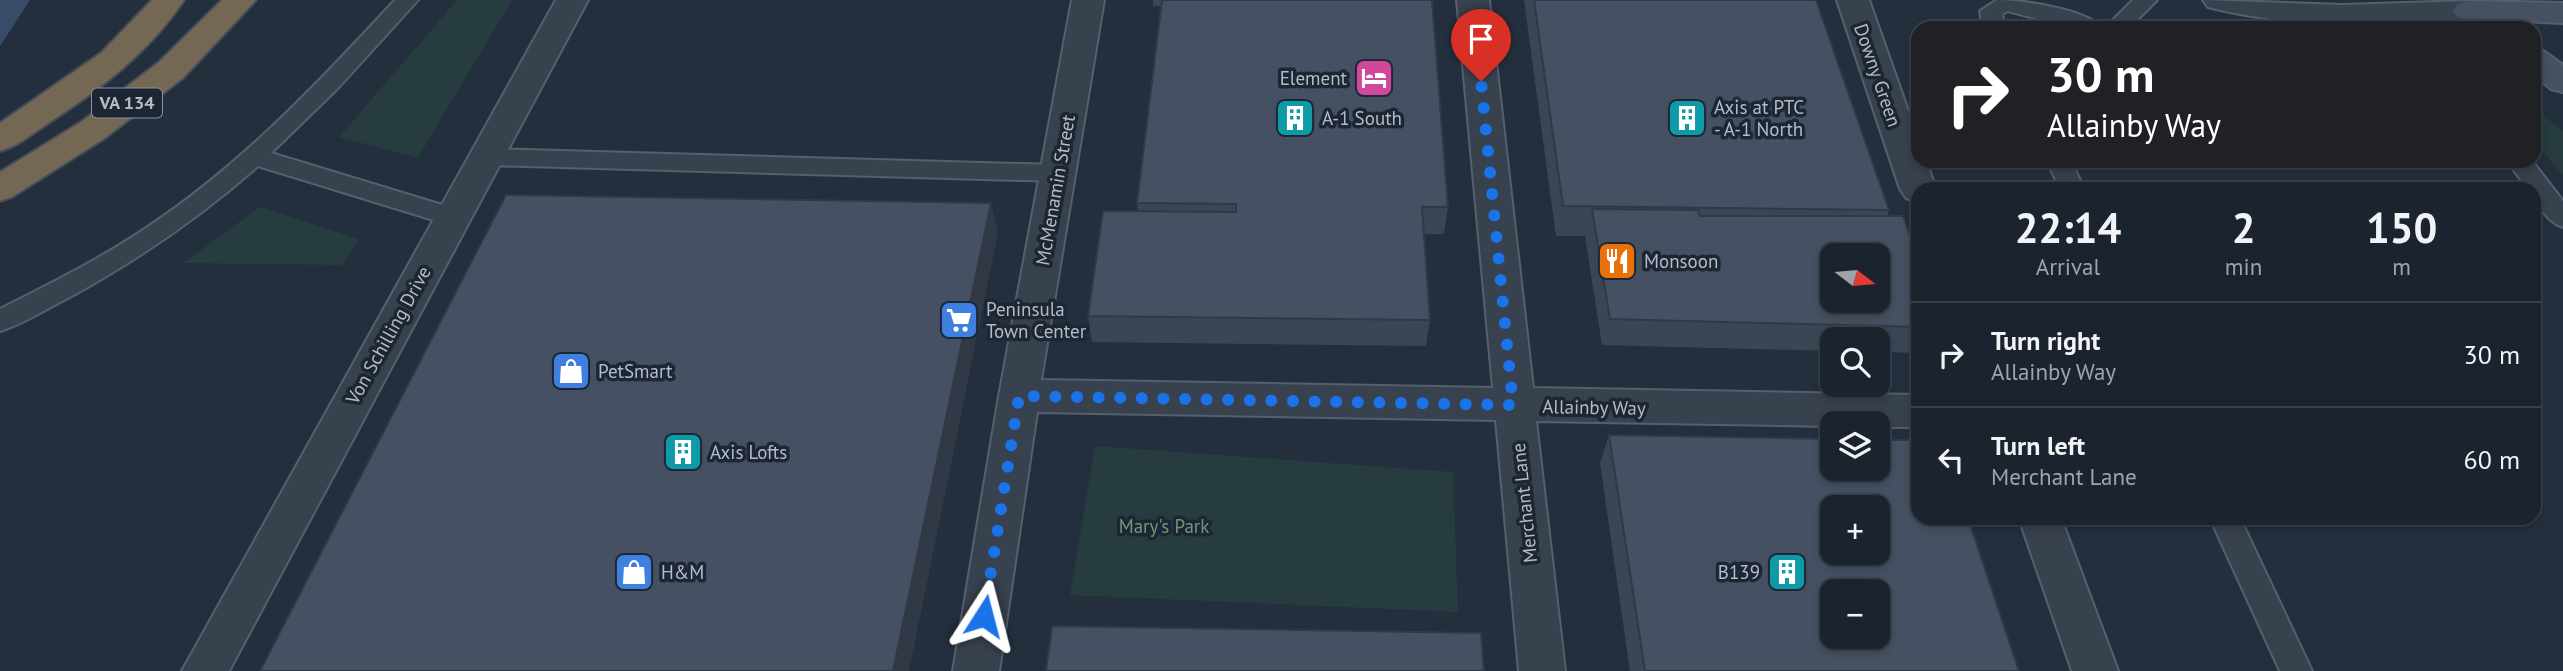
<!DOCTYPE html>
<meta charset="utf-8">
<style>
body{margin:0;font-family:"PT Sans",sans-serif;background:#282f3a;color:#f1f3f6;height:100vh;display:flex;flex-direction:column;font-size:26px;white-space:nowrap}
*{box-sizing:border-box;margin:0}
p{font-size:23px;color:#a0a4aa}
.icon{flex:none;width:38px;height:38px;fill:none;stroke:currentColor;stroke-width:2;stroke-linecap:round;stroke-linejoin:round}
.map{position:relative;flex:1;overflow:hidden}
.sheet{position:absolute;left:1911px;top:182px;width:630px;height:343px;display:flex;flex-direction:column;background:#1b232e;border-radius:21px;box-shadow:0 4px 10px #0003,0 0 0 2px #39404a}
.sheet>*{flex:none}
.guide{position:absolute;left:1911px;top:21px;width:630px;height:147px;border-radius:21px;box-shadow:0 4px 10px #0003,0 0 0 2px #39404a;background:#202124;color:#fff;overflow:hidden}
.needle{width:46px;rotate:106deg}
.tools{position:absolute;left:1820px;top:243px;display:grid;gap:14px}
.tools a{display:grid;place-items:center;width:70px;height:70px;border-radius:14px;background:#1b232e;box-shadow:0 4px 10px #0003,0 0 0 2px #39404a;font-size:35px}
.pin{position:absolute;display:grid;place-items:center;width:60px;height:60px;color:#fff;margin:-72px -30px;border-radius:50% 50% 50% 0;rotate:-45deg;box-shadow:0 0 7px #0007}
.pin .icon{rotate:45deg}
.me{position:absolute;width:77px;margin:-38px;rotate:9deg;stroke-linejoin:round;filter:drop-shadow(0 0 5px #0008)}
.turn{display:flex;align-items:center;gap:24px;height:147px;padding:0 21px;font-size:32px}
.turn .icon{width:91px;height:91px;stroke-width:2.5}
.turn b{display:block;font-size:49px;line-height:60px}
.eta{display:flex;justify-content:space-evenly;align-items:center;height:119px;text-align:center}
.eta b{font-size:42px;font-weight:700;line-height:49px}
ul{padding:0;list-style:none}
li{display:flex;align-items:center;gap:21px;height:105px;padding:0 21px;border-top:2px solid #39404a}
li div{flex:1}
li b{display:block;font-size:26px}
li em{font-style:normal}
.map>svg:first-child{display:block}
.green{fill:#263c3f}
.water{fill:#394c67}
.lines{fill:none;stroke-linecap:round;stroke-linejoin:round}
.lane-casing{stroke:#565f6c;stroke-width:4}
.street-casing{stroke:#565f6c;stroke-width:4}
.secondary-casing{stroke:#565f6c;stroke-width:4}
.highway-casing{stroke:#434c59;stroke-width:4}
.lane{fill:#38414e;fill-rule:evenodd}
.street{fill:#38414e;fill-rule:evenodd}
.secondary{fill:#465061;fill-rule:evenodd}
.highway{fill:#746855;fill-rule:evenodd}
.wall{fill:#3b4654}
.shaded-wall{fill:#303945}
.building{fill:#455162;stroke:#303945;stroke-width:2;fill-rule:evenodd}
.route{stroke:#1a73e8;stroke-width:12;stroke-dasharray:0 21.6}
.labels{text-anchor:middle;stroke-width:7;stroke-linejoin:round;paint-order:stroke}
.shield{fill:#1d2633;stroke:#878f9c;stroke-width:2}
.shield-label{font-size:18px;font-weight:bold;fill:#b4bcc9}
.street-label{font-size:19px;fill:#b4bcc9;stroke:#1d2633}
.poi-label{font-size:19px;fill:#b4bcc9;stroke:#1d2633;text-anchor:start}
.park-label{font-size:19px;fill:#6b9a76;stroke:#1d2633}
</style>
<div class="map">
<svg width="2563" height="671" viewBox="0 0 2563 671">
<rect width="100%" height="100%" fill="#242f3e"/>
<path class="green" d="M457 0H512L418 158 339 137Z
M2534 108 2563 131V175L2534 141Z
M260 207 359 239 342 265 183 263Z
M1095 446 1453 472 1458 612 1070 595Z"/>
<path class="water" d="M0 0H30L0 46Z"/>
<g class="lines">
<g class="lane-casing">
<path id="lane" d="M395 0H418L337 89 271 153 462 211 465 217 462 223 453 226 258 166C199 218 136 261 68 298 46 309 23 324 0 331V309C54 282 108 255 158 220 247 159 322 79 395 0Z
M1997 0C2019 0 2088 9 2101 28H2071L2008 11 2002 14 2005 28H1983L1980 11Z
M2133 0H2157L2129 28H2105Z
M486 149 1057 165 1065 167 1069 173 1065 179 1057 181 486 165 478 163 474 157 478 151Z
M2047 161H2071L2084 189H2060Z
M2507 161H2532L2563 201V227C2549 223 2534 203 2534 189H2528Z
M2210 518H2240L2312 671H2280Z"/>
</g>
<g class="street-casing">
<path id="street" d="M556 0H588L229 671H182Z
M1072 0H1104L1041 380 1493 388 1457 0H1489L1533 388 1918 395V427H1878V424L1832 426 1536 421 1565 671H1519L1496 420 1037 412 999 671H953L999 396Z
M1837 0H1869L1918 139V161H1926L1936 189H1918V202L1906 198 1900 189Z
M2203 0 2343 5 2469 1 2480 4 2485 11 2480 18 2469 21C2381 25 2294 29 2208 7Z
M2019 518H2061L2118 671H2072Z"/>
</g>
<g class="secondary-casing">
<path id="secondary" d="M2469 1 2563 3V23L2458 18 2453 11 2458 4Z
M2534 48 2545 52 2563 65V92L2551 89 2534 75Z"/>
</g>
<g class="highway-casing">
<path id="highway" d="M152 0H184C149 53 99 90 47 124 32 134 18 146 0 151V123L101 53Z
M222 0H256L183 78 105 138 12 197 0 201V172L81 122 159 62Z"/>
</g>
<use href="#lane" class="lane"/>
<use href="#street" class="street"/>
<use href="#secondary" class="secondary"/>
<use href="#highway" class="highway"/>
</g>
<path class="wall" d="M1153 0H1432L1448 207 1444 234H1424L1430 320 1426 346 1092 342 1088 316 1138 211 1137 203 1161 6H1153Z
M1524 0H1816L1889 210 1887 216 1918 258V353L1878 352V340H1832V351L1602 345 1585 236H1556Z
M1609 435 2019 671H1630L1600 463Z"/>
<path class="shaded-wall" d="M991 203 998 233 909 671H893Z"/>
<path class="building" d="M1162 0H1432L1448 207H1422L1430 320 1088 316 1103 211 1236 212V204L1137 203Z
M1534 0H1816L1889 210 1563 206Z
M506 195 991 203 893 671H260Z
M1592 209 1698 210 1700 216H1903L1918 258V327L1610 319ZM1832 256H1878V301H1832Z
M1609 435 1832 439V469H1878V440H1918V518H1968L2019 671H1645ZM1832 508H1878V553H1832ZM1832 592H1878V637H1832Z
M1052 626 1481 633 1484 671H1046Z"/>
<g class="lines">
<path class="route" d="M984 616 1019 396 1513 405 1481 81"/>
</g>
<defs>
<g id="hotel-square" transform="scale(2.0125)"><rect x="-9" y="-9" width="18" height="18" rx="4" fill="#d1479c" stroke="#1d2633"/><path d="M-6-4.5h1.5V1H6V5H4.5V3h-9V5H-6ZM-4 0a1.8 1.8 0 1 1 3.6 0ZM.5 0V-2.5h3Q6-2.5 6 0Z" fill="#fff"/></g>
<g id="building-square" transform="scale(2.0125)"><rect x="-9" y="-9" width="18" height="18" rx="4" fill="#0f9aa8" stroke="#1d2633"/><path d="M-4-6H4V6H1V3H-1V6H-4ZM-2.5-4.3h1.7v1.8h-1.7ZM.8-4.3h1.7v1.8H.8ZM-2.5-1h1.7V.8h-1.7ZM.8-1h1.7V.8H.8Z" fill="#fff"/></g>
<g id="restaurant-square" transform="scale(2.0125)"><rect x="-9" y="-9" width="18" height="18" rx="4" fill="#e8710a" stroke="#1d2633"/><path d="M-5-6h1v4h1v-4h1v4h1v-4h1v5L-1.5 .5V6h-2V.5L-5-1ZM5-6V6H3V1.5H1.5Q1.5-4 5-6Z" fill="#fff"/></g>
<g id="supermarket-square" transform="scale(2.0125)"><rect x="-9" y="-9" width="18" height="18" rx="4" fill="#3f7fe0" stroke="#1d2633"/><path d="M-6-5.5h2.5l.6 2H6L4.5 2H-2.5L-4.4-4H-6ZM-1.5 3.2a1.3 1.3 0 1 0 .1 0ZM3 3.2a1.3 1.3 0 1 0 .1 0Z" fill="#fff"/></g>
<g id="shop-square" transform="scale(2.0125)"><rect x="-9" y="-9" width="18" height="18" rx="4" fill="#3f7fe0" stroke="#1d2633"/><path d="M-5-2.5h2.3a2.7 3.5 0 0 1 5.4 0H5L5.5 6h-11ZM-1.5-2.5h3a1.5 2.3 0 0 0-3 0Z" fill="#fff"/></g>
</defs>
<g fill-rule="evenodd">
<use href="#hotel-square" x="1374" y="78"/>
<use href="#building-square" x="1295" y="118"/>
<use href="#building-square" x="1687" y="118"/>
<use href="#restaurant-square" x="1617" y="261"/>
<use href="#supermarket-square" x="959" y="320"/>
<use href="#shop-square" x="571" y="371"/>
<use href="#building-square" x="683" y="452"/>
<use href="#shop-square" x="634" y="572"/>
<use href="#building-square" x="1787" y="572"/>
</g>
<g class="labels">
<rect class="shield" x="92" y="88.5" width="70" height="29" rx="5"/>
<g class="shield-label">
<text x="127" y="109">VA 134</text>
</g>
<g class="street-label">
<text transform="translate(1878 75) rotate(71)" y="7">Downy Green</text>
<text transform="translate(1055 190) rotate(-80)" y="7">McMenamin Street</text>
<text transform="translate(388 335) rotate(-61)" y="7">Von Schilling Drive</text>
<text transform="translate(1594 407) rotate(1)" y="7">Allainby Way</text>
<text transform="translate(1524 503) rotate(-96)" y="7">Merchant Lane</text>
</g>
<g class="poi-label">
<text x="1347" y="85" text-anchor="end">Element</text>
<text x="1714" y="114">Axis at PTC<tspan x="1714" dy="22">- A-1 North</tspan></text>
<text x="1322" y="125">A-1 South</text>
<text x="1644" y="268">Monsoon</text>
<text x="986" y="316">Peninsula<tspan x="986" dy="22">Town Center</tspan></text>
<text x="598" y="378">PetSmart</text>
<text x="710" y="459">Axis Lofts</text>
<text x="661" y="579">H&amp;M</text>
<text x="1760" y="579" text-anchor="end">B139</text>
</g>
<g class="park-label">
<text x="1164" y="533">Mary's Park</text>
</g>
</g>
</svg>
<div class="tools">
<a><svg class="needle" viewBox="-14 -14 28 28"><path d="M0-13l5 13h-10z" fill="#e53935"/><path d="M0 13l5-13h-10z" fill="#a0a4aa"/></svg></a>
<a><svg class="icon" aria-label="search" viewBox="0 0 24 24"><circle cx="10" cy="10" r="6"/><path d="M15 15l6 6"/></svg></a>
<a><svg class="icon" aria-label="layers" viewBox="0 0 24 24"><path d="M12 4l9 5-9 5-9-5zM3 14l9 5 9-5"/></svg></a>
<a>+</a>
<a>−</a>
</div>
<div class="pin" style="left:1481px;top:81px;background:#d93025"><svg class="icon" aria-label="arrive" viewBox="0 0 24 24"><path d="M6 21V4h12l-3 4 3 4H6"/></svg></div>
<svg class="me" style="left:984px;top:616px" viewBox="-20 -20 40 40"><path d="M0-17L14 15 0 8-14 15z" fill="#1a73e8" stroke="#fff" stroke-width="4"/></svg>
<div class="guide">
<div class="turn"><svg class="icon" aria-label="right" viewBox="0 0 24 24"><path d="M7 20v-9h11M14 6l5 5-5 5"/></svg><div><b>30 m</b>Allainby Way</div></div>
</div>
<section class="sheet">
<div class="eta">
<div><b>22:14</b><p>Arrival</p></div>
<div><b>2</b><p>min</p></div>
<div><b>150</b><p>m</p></div>
</div>
<ul>
<li><svg class="icon" aria-label="right" viewBox="0 0 24 24"><path d="M7 20v-9h11M14 6l5 5-5 5"/></svg><div><b>Turn right</b><p>Allainby Way</p></div><em>30 m</em></li>
<li><svg class="icon" aria-label="left" viewBox="0 0 24 24"><path d="M17 20v-9H6M10 6l-5 5 5 5"/></svg><div><b>Turn left</b><p>Merchant Lane</p></div><em>60 m</em></li>
</ul>
</section>
</div>
